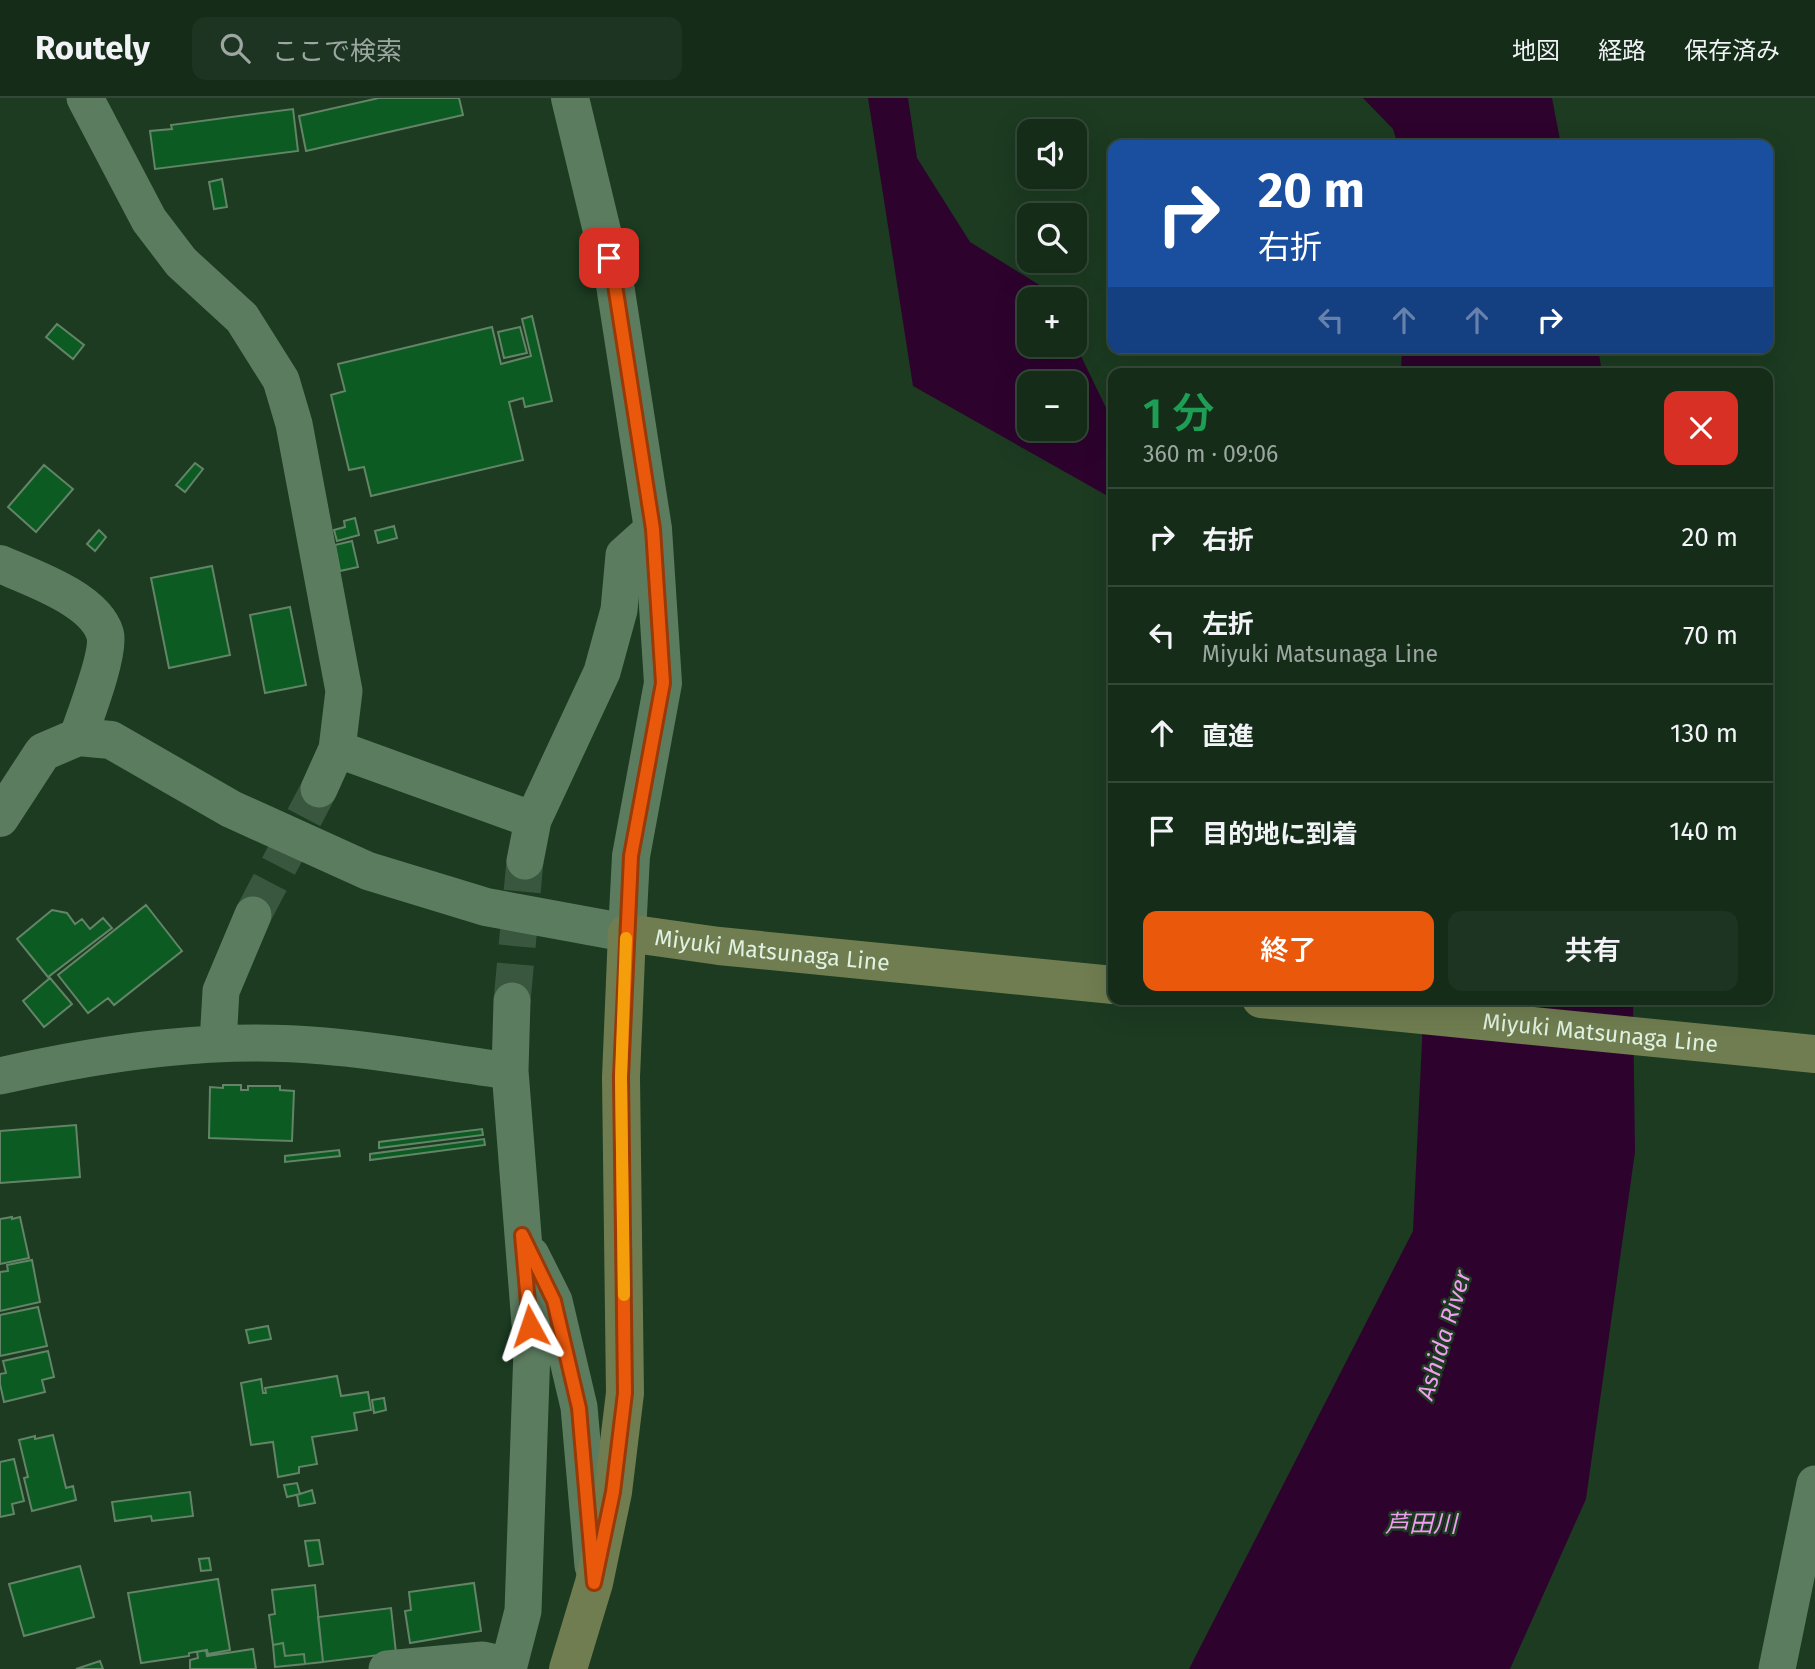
<!DOCTYPE html>
<html lang="ja">
<meta charset="utf-8">
<style>
body{margin:0;font-family:"Fira Sans","Noto Sans JP",sans-serif;background:#1e3422;color:#f1f3f6;height:100vh;display:flex;flex-direction:column;font-size:26px;white-space:nowrap}
*{box-sizing:border-box;margin:0}
p{font-size:23px;color:#9da7a2}
.icon{flex:none;width:38px;height:38px;fill:none;stroke:currentColor;stroke-width:2;stroke-linecap:round;stroke-linejoin:round}
.map{position:relative;flex:1;overflow:hidden}
.side{position:absolute;left:1108px;top:270px;width:665px;height:637px;display:flex;flex-direction:column;background:#152c19;border-radius:14px;box-shadow:0 7px 28px #0002,0 0 0 2px #344838}
.side>*{flex:none}
.banner{position:absolute;left:1108px;top:42px;width:665px;height:214px;border-radius:14px;box-shadow:0 7px 28px #0002,0 0 0 2px #344838;background:#1a4fa0;color:#fff;overflow:hidden}
.fabs{position:absolute;left:1017px;top:21px;display:grid;gap:14px}
.fabs a{display:grid;place-items:center;width:70px;height:70px;border-radius:14px;background:#152c19;box-shadow:0 7px 28px #0002,0 0 0 2px #344838;font-size:35px}
.pin{position:absolute;display:grid;place-items:center;width:60px;height:60px;color:#fff;margin:-30px;border-radius:14px;box-shadow:0 4px 10px #0006}
.me{position:absolute;width:77px;margin:-38px;rotate:355deg;stroke-linejoin:round;filter:drop-shadow(0 0 5px #0008)}
.turn{display:flex;align-items:center;gap:24px;height:147px;padding:0 35px;font-size:32px}
.turn .icon{width:91px;height:91px;stroke-width:2.5}
.turn b{display:block;font-size:49px;line-height:60px}
.lanes{display:flex;align-items:center;height:66px;padding:0 35px;background:#0003;justify-content:center;gap:35px;direction:ltr}
.lanes .off{opacity:.35}
.round{display:grid;place-items:center;flex:none;width:74px;height:74px;border-radius:14px;background:#1e3422}
.summary{display:flex;align-items:center;justify-content:space-between;height:119px;padding:0 35px}
h1{font-size:42px;font-weight:600;line-height:52px;color:#1e9e55}
.cta{display:flex;gap:14px;margin-top:auto;padding:14px 35px}
.cta a{flex:1;height:80px;border-radius:14px;background:#ea580c;color:#fff;font-size:28px;font-weight:600;line-height:80px;text-align:center}
.cta a+a{background:#1e3422;color:#f1f3f6}
ul{padding:0;list-style:none}
li{display:flex;align-items:center;gap:21px;height:98px;padding:0 35px;border-top:2px solid #344838}
li div{flex:1}
li b{display:block;font-size:26px}
li em{font-style:normal}
header{display:flex;align-items:center;gap:42px;box-sizing:border-box;height:98px;padding:0 35px;background:#152c19;border-bottom:2px solid #344838}
header strong{font-size:33px}
nav{display:flex;gap:38px;margin-inline-start:auto;font-size:24px}
.search{width:490px;height:63px;background:#1e3422;display:flex;align-items:center;gap:18px;box-sizing:border-box;padding:0 24px;border-radius:14px;color:#9da7a2;font-size:26px}
.map>svg:first-child{display:block}
.water{fill:#2d032e;fill-rule:evenodd}
.building{fill:#0c5b22;stroke:#638466;stroke-width:2}
.lines{fill:none;stroke-linecap:round;stroke-linejoin:round}
.minor-tunnel{stroke:#39563e;stroke-width:37;stroke-dasharray:37 18;stroke-linecap:butt}
.minor{stroke:#5c7c5f;stroke-width:37}
.tertiary{stroke:#5c7c5f;stroke-width:38}
.secondary{stroke:#707d50;stroke-width:38}
.route-casing{stroke:#983908;stroke-width:18}
.route{stroke:#ea580c;stroke-width:12}
.slow{stroke:#f59e0b;stroke-width:12}
.labels{text-anchor:middle;stroke-width:5;stroke-linejoin:round;paint-order:stroke}
.street-label{font-size:23px;fill:#e0f2e1;stroke:#1c3b21}
.water-label{font-size:24px;font-style:italic;fill:#f19def;stroke:#1c3b21}
</style>
<header>
<strong>Routely</strong>
<div class="search"><svg class="icon" aria-label="search" viewBox="0 0 24 24"><circle cx="10" cy="10" r="6"/><path d="M15 15l6 6"/></svg>ここで検索</div>
<nav><a>地図</a><a>経路</a><a>保存済み</a></nav>
</header>
<div class="map">
<svg width="1815" height="1571" viewBox="0 0 1815 1571">
<rect width="100%" height="100%" fill="#1c3b21"/>
<path class="water" d="M868 0H908L917 60 970 144 1049 193 1053 201H1029V247L1075 246 1113 324V401L913 288ZM1029 285H1074V331H1029Z
M1363 0H1552L1561 47H1398L1393 31Z
M1402 250H1598L1602 275H1401Z
M1424 901H1633L1635 1054 1586 1401 1510 1571H1189L1413 1133Z"/>
<path class="building" d="M379 0H459L463 17 306 53 299 18Z
M293 11 298 53 155 71 150 33 172 31 171 27Z
M222 81 227 109 214 111 209 84Z
M532 218 552 303 525 309 523 300 509 304 523 362 371 398 364 369 349 372 331 297 345 293 338 266 492 229 501 266 531 258 522 221Z
M57 226 84 247 73 261 46 239Z
M520 229 527 255 504 260 498 234Z
M195 365 203 371 185 394 176 387Z
M44 367 73 391 36 434 8 409Z
M355 420 359 437 337 443 334 432 345 429 344 423Z
M394 428 397 440 378 445 375 433Z
M99 432 106 439 95 453 87 446Z
M352 443 358 469 340 473 335 447Z
M212 468 230 557 169 570 151 480Z
M290 509 306 587 265 595 250 517Z
M146 807 182 853 114 907 108 900 88 915 58 877Z
M52 812 67 815 75 826 82 821 90 831 103 820 112 830 48 879 17 841Z
M50 880 72 906 44 929 23 903Z
M223 987H241V992H248V988H280V992L294 993 292 1043 209 1040 210 989 223 990Z
M76 1027 80 1079 0 1085V1033Z
M482 1031 483 1037 379 1050V1044Z
M484 1041 485 1047 370 1062V1056Z
M339 1052 340 1058 285 1064V1058Z
M12 1119V1121L20 1119 29 1160 0 1166V1121Z
M32 1162 40 1204 0 1213V1174L8 1173 7 1167Z
M38 1209 47 1248 0 1258V1217Z
M268 1228 271 1241 249 1245 246 1232Z
M48 1253 54 1279 42 1282 45 1294 4 1304 0 1286V1276L6 1275 3 1263Z
M337 1278 341 1298 368 1294 371 1312 354 1315 357 1332 312 1339 317 1366 299 1369V1375L278 1379 273 1344 251 1347 241 1285 261 1281 263 1295H266L265 1290Z
M384 1300 386 1312 374 1315 372 1302Z
M53 1337 66 1390 73 1388 76 1402 32 1413 24 1380 28 1379 19 1342 35 1338V1341Z
M14 1361 24 1403 12 1406 14 1416 0 1419V1364Z
M297 1385 300 1396 287 1399 284 1387Z
M312 1392 315 1405 299 1408 297 1397Z
M190 1394 193 1418 152 1423 151 1418 115 1423 112 1404Z
M319 1442 323 1466 309 1468 305 1443Z
M209 1460 211 1472 201 1473 199 1461Z
M80 1468 94 1519 24 1538 9 1486Z
M218 1481 230 1552 208 1556 207 1552 189 1555V1558L141 1565 128 1495Z
M474 1485 481 1533 410 1545 405 1513 411 1512 409 1494Z
M315 1487 323 1564 305 1566 304 1556 285 1558 283 1545 273 1547 269 1517 275 1516 272 1492Z
M391 1510 396 1555 323 1564 318 1519Z
M283 1545 285 1558 304 1556 305 1566 275 1569 273 1547Z
M253 1551 256 1571H190V1562L198 1560 197 1554 206 1552 207 1558Z
M100 1563 103 1571H76Z"/>
<g class="lines">
<path class="minor-tunnel" d="M253 817 319 691
M512 903 525 763"/>
<path class="minor" d="M85 0 149 122 181 164 242 220 281 282 294 326 344 593 337 651 319 691
M337 651 533 722
M525 763 533 722 602 574 619 512 624 457 653 431
M218 945 221 893 253 817
M0 978C105 954 216 938 324 948 386 953 448 965 510 973
M531 1157 554 1203 579 1309 593 1468
M387 1571 483 1562 509 1568
M508 1571 523 1513 532 1251 510 973 512 903
M1777 1571 1815 1386"/>
<path class="tertiary" d="M0 466C30 479 95 501 105 536 110 554 85 619 78 639
M0 720 43 654 78 639 111 642 231 711 368 773 486 809 627 835 631 758 663 585 653 431 615 187 570 0"/>
<g class="secondary">
<path id="s1" d="M1261 901 1815 956"/>
<path id="s2" d="M568 1571 594 1485 613 1394 625 1295 621 979 627 835 719 848 1113 887"/>
</g>
</g>
<g class="lines">
<g class="route-casing">
<path id="route" d="M530 1228 522 1137 554 1203 579 1310 594 1485 613 1394 625 1295 621 979 631 758 663 585 653 431 615 187 609 160"/>
</g>
<use href="#route" class="route"/>
<path class="slow" d="M624 1197 621 979 626 840"/>
</g>
<g class="labels">
<g class="street-label">
<text dy="8" stroke="none"><textPath href="#s2" startOffset="889">Miyuki Matsunaga Line</textPath></text>
<text dy="8" stroke="none"><textPath href="#s1" startOffset="341">Miyuki Matsunaga Line</textPath></text>
</g>
<g class="water-label">
<text transform="translate(1444 1237) rotate(-73)" y="8">Ashida River</text>
<text x="1421" y="1434">芦田川</text>
</g>
</g>
</svg>
<div class="fabs">
<a><svg class="icon" aria-label="sound" viewBox="0 0 24 24"><path d="M4 9h4l5-4v14l-5-4H4zM17 9q2 3 0 6"/></svg></a>
<a><svg class="icon" aria-label="search" viewBox="0 0 24 24"><circle cx="10" cy="10" r="6"/><path d="M15 15l6 6"/></svg></a>
<a>+</a>
<a>−</a>
</div>
<div class="pin" style="left:609px;top:160px;background:#d93025"><svg class="icon" aria-label="arrive" viewBox="0 0 24 24"><path d="M6 21V4h12l-3 4 3 4H6"/></svg></div>
<svg class="me" style="left:530px;top:1228px" viewBox="-20 -20 40 40"><path d="M0-17L14 15 0 8-14 15z" fill="#ea580c" stroke="#fff" stroke-width="4"/></svg>
<div class="banner">
<div class="turn"><svg class="icon" aria-label="right" viewBox="0 0 24 24"><path d="M7 20v-9h11M14 6l5 5-5 5"/></svg><div><b>20 m</b>右折</div></div>
<div class="lanes"><svg class="icon off" aria-label="left" viewBox="0 0 24 24"><path d="M17 20v-9H6M10 6l-5 5 5 5"/></svg><svg class="icon off" aria-label="ahead" viewBox="0 0 24 24"><path d="M12 20V5M6 11l6-6 6 6"/></svg><svg class="icon off" aria-label="ahead" viewBox="0 0 24 24"><path d="M12 20V5M6 11l6-6 6 6"/></svg><svg class="icon" aria-label="right" viewBox="0 0 24 24"><path d="M7 20v-9h11M14 6l5 5-5 5"/></svg></div>
</div>
<section class="side">
<div class="summary"><div><h1>1 分</h1><p>360 m · 09:06</p></div><a class="round" style="background:#d93025;color:#fff"><svg class="icon" aria-label="close" viewBox="0 0 24 24"><path d="M6 6l12 12M18 6L6 18"/></svg></a></div>
<ul>
<li><svg class="icon" aria-label="right" viewBox="0 0 24 24"><path d="M7 20v-9h11M14 6l5 5-5 5"/></svg><div><b>右折</b></div><em>20 m</em></li>
<li><svg class="icon" aria-label="left" viewBox="0 0 24 24"><path d="M17 20v-9H6M10 6l-5 5 5 5"/></svg><div><b>左折</b><p>Miyuki Matsunaga Line</p></div><em>70 m</em></li>
<li><svg class="icon" aria-label="ahead" viewBox="0 0 24 24"><path d="M12 20V5M6 11l6-6 6 6"/></svg><div><b>直進</b></div><em>130 m</em></li>
<li><svg class="icon" aria-label="arrive" viewBox="0 0 24 24"><path d="M6 21V4h12l-3 4 3 4H6"/></svg><div><b>目的地に到着</b></div><em>140 m</em></li>
</ul>
<div class="cta"><a>終了</a><a>共有</a></div>
</section>
</div>
